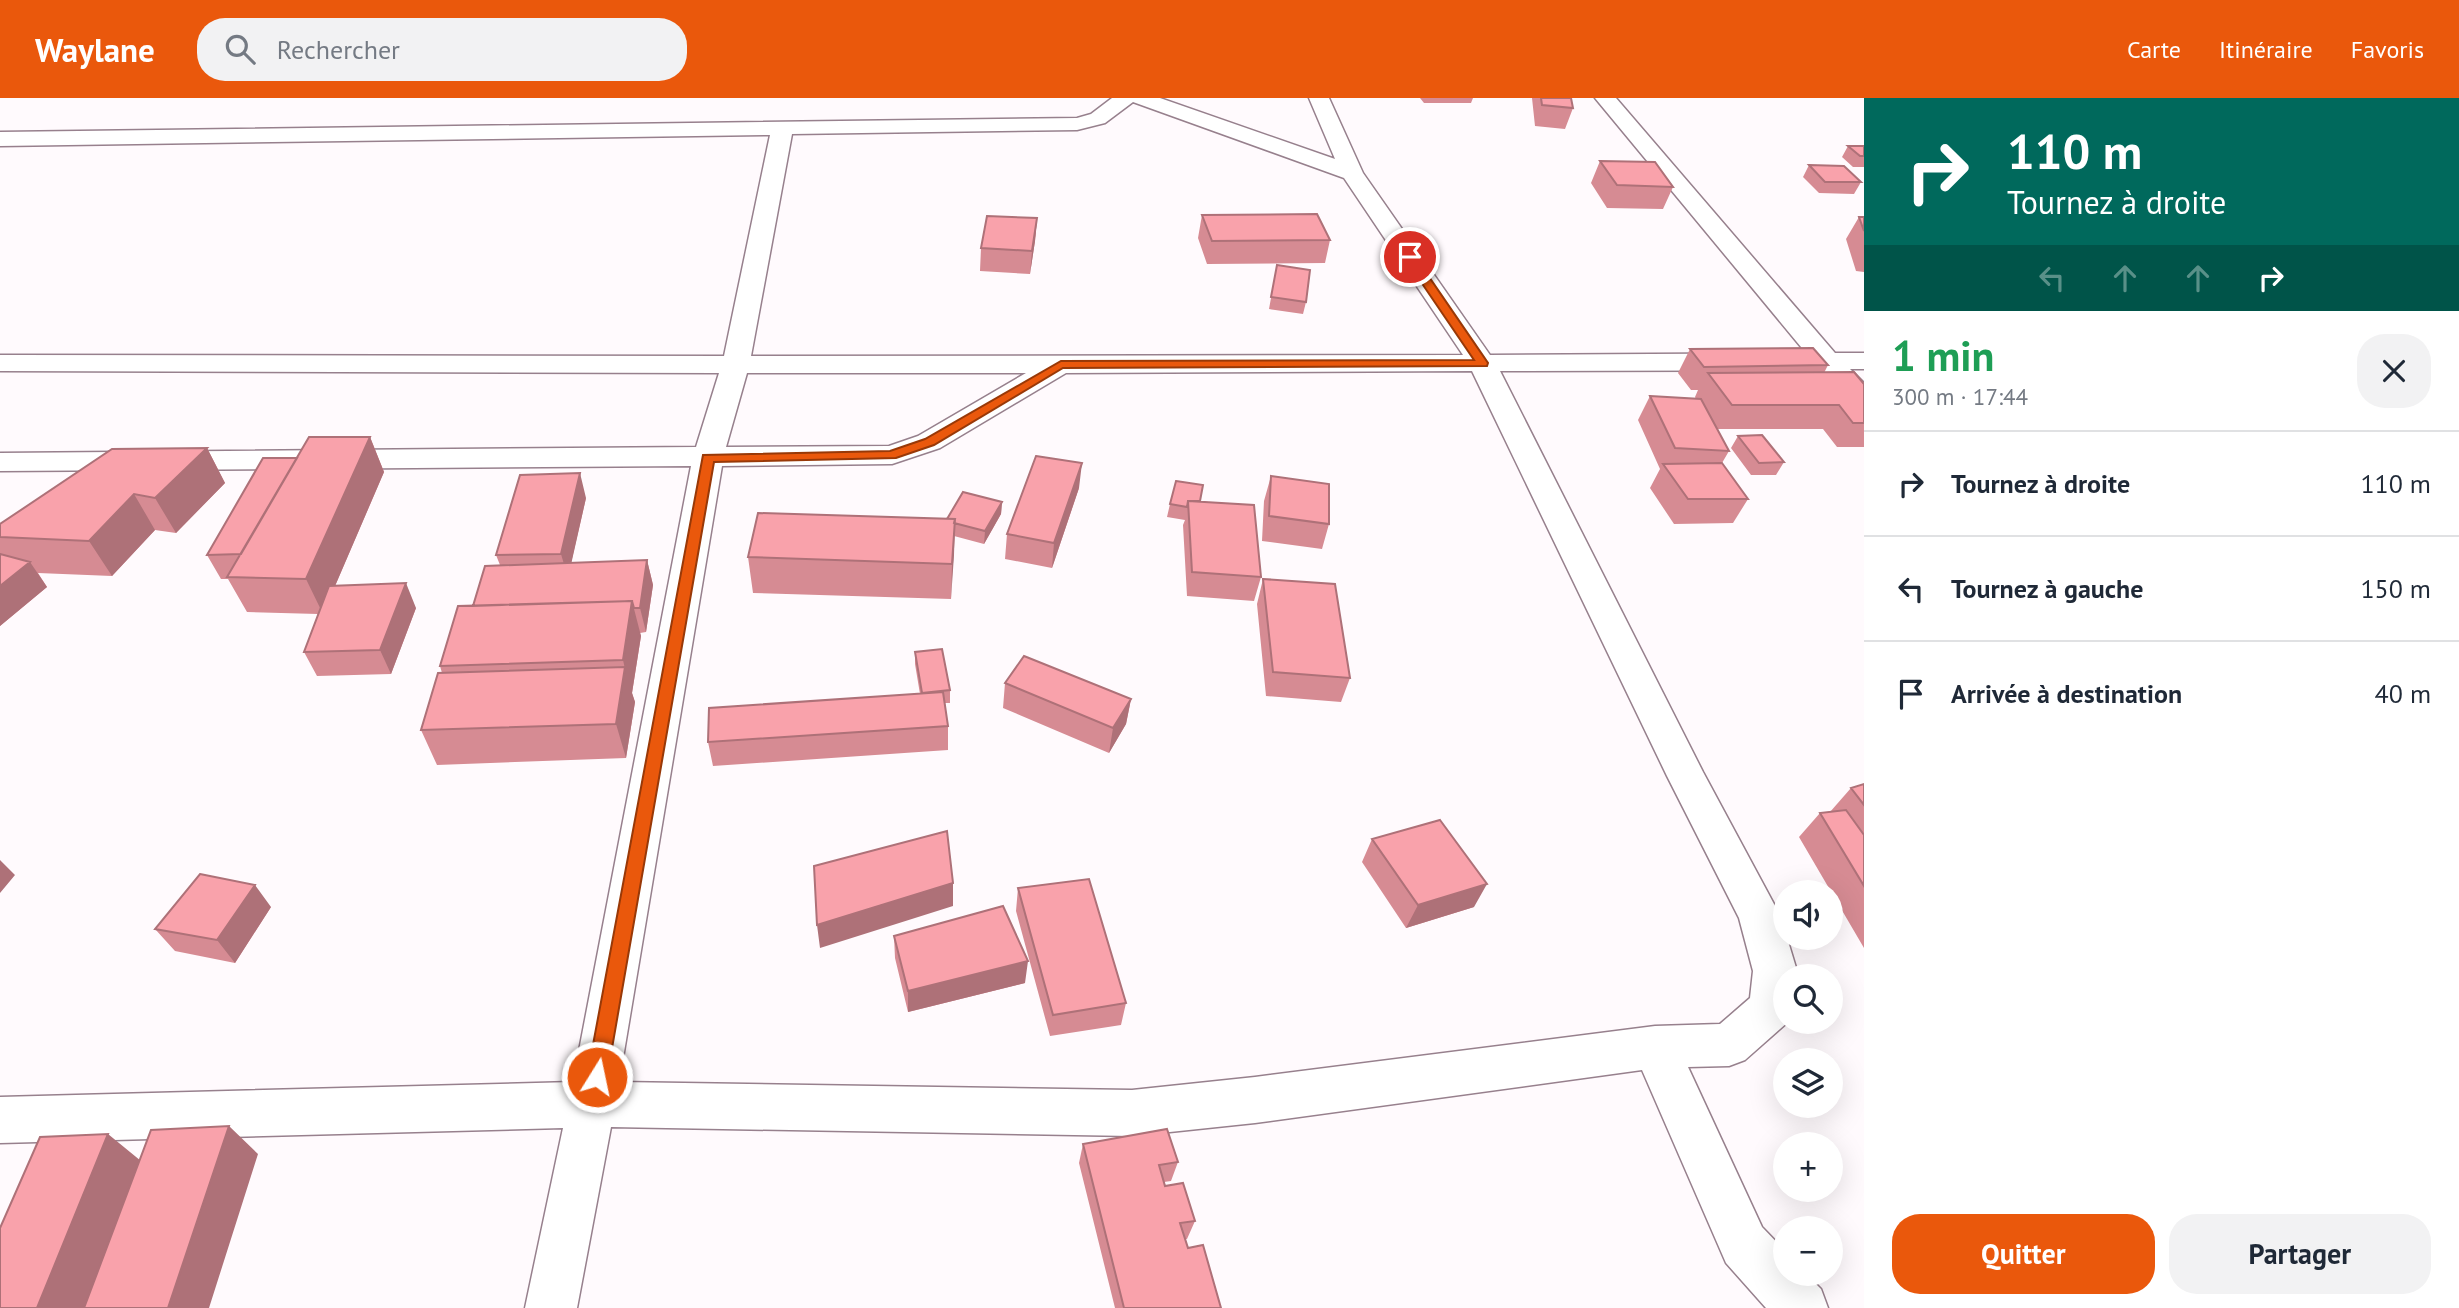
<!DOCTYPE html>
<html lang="fr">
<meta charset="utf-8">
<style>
body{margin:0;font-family:"PT Sans",sans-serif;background:#f2f2f3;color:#1f2937;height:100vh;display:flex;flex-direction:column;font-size:26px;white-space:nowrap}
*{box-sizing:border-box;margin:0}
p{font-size:23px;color:#747a83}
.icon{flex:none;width:38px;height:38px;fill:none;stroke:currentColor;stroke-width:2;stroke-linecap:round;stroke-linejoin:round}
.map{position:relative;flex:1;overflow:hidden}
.panel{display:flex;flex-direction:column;background:#fff;width:595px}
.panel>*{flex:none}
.guide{background:#00695c;color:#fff;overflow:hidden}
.tools{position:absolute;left:1773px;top:782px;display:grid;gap:14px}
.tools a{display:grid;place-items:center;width:70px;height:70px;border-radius:50%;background:#fff;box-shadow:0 7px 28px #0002;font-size:35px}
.pin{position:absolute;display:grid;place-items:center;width:60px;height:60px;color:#fff;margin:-30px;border:4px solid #fff;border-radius:50%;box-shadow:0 2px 7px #0007}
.me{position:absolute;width:77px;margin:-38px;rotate:10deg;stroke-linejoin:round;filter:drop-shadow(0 0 5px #0008)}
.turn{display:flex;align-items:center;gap:24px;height:147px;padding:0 28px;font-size:32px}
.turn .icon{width:91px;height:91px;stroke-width:2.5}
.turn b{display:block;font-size:49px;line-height:60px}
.lanes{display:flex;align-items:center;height:66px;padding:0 28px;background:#0003;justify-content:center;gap:35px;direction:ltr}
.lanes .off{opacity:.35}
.round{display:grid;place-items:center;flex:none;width:74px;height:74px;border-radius:28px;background:#f2f2f3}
.summary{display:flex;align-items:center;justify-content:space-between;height:119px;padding:0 28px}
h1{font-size:42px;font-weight:700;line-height:52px;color:#1e9e55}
.button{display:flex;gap:14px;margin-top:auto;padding:14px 28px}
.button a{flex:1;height:80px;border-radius:28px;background:#ea580c;color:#fff;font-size:28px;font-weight:700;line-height:80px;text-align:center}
.button a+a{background:#f2f2f3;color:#1f2937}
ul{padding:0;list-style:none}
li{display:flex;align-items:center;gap:21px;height:105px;padding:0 28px;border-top:2px solid #e0e1e3}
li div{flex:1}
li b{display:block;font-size:26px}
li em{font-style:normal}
header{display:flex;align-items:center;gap:42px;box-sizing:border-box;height:98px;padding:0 35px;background:#ea580c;color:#fff}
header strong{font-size:33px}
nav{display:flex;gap:38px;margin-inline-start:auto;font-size:24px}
.search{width:490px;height:63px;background:#f2f2f3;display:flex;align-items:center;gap:18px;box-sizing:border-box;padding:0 24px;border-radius:28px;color:#747a83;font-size:26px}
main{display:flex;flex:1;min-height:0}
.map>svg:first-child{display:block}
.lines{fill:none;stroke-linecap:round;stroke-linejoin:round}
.minor-casing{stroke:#97808d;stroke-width:3}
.minor{fill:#fff;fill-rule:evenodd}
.wall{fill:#d68b93}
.shaded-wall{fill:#ae7178}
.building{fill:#f9a2ab;stroke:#ae7178;stroke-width:2}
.route{fill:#ea580c;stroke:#983908;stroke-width:2}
</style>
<header>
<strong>Waylane</strong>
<div class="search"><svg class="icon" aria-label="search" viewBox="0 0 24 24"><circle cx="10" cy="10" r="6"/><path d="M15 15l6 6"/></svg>Rechercher</div>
<nav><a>Carte</a><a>Itinéraire</a><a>Favoris</a></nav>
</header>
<main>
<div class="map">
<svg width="1864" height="1210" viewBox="0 0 1864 1210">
<rect width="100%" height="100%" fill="#fffafd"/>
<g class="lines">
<g class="minor-casing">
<path id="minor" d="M1112 0H1160L1335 61 1309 0H1329L1363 75 1490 257 1806 255 1595 0H1616L1835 255H1864V271H1850L1864 285V311L1854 308 1820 272 1500 273 1703 674 1781 819 1785 840H1787L1797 873V878H1785V924H1788L1745 962 1729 968 1688 969 1762 1129 1785 1153V1176H1806L1821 1191 1828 1210H1766L1726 1165 1642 972 1255 1025 1132 1038 611 1029 577 1210H525L563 1030 0 1045V999L573 984 691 368 0 373V355L696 349 719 275 0 273V257L724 258 770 37 0 48V34L1077 20 1091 16ZM1133 4 1344 80 1463 257 751 258 792 36 1077 32 1105 25ZM1472 273 1667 678 1739 820 1753 873 1750 900 1720 926 1655 928 1255 979 1132 992 619 984 722 368 892 366 940 350 1066 275ZM747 275H1026L918 338 889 348 726 349Z"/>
</g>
<use href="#minor" class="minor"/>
</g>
<path class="wall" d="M1420 0H1473L1471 5H1424Z
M1532 0H1571L1573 10 1565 31 1535 28Z
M1848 48H1864V69H1853L1842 59Z
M1600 63 1673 89 1663 111 1607 110 1591 85Z
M1809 67 1861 84 1854 96 1819 95 1803 79Z
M1202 117 1330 142 1325 165 1207 166 1198 140Z
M1859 119H1864V174L1856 173 1846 141Z
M1037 120 1035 143 1030 176 980 173 981 150Z
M1277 167 1306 204 1303 216 1269 211Z
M1690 251 1828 267 1824 275 1864 286V349H1837L1823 331H1718L1714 326 1729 353 1722 365 1748 401 1733 425 1674 426 1650 390 1660 371 1638 322 1650 298 1696 301 1695 299 1698 292H1691L1678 275Z
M1738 338 1784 364 1776 377H1751L1731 350Z
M370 339 384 374 335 488 416 510 391 576 317 578 304 554 318 516 247 514 228 481H221L207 457 297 360Z
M207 350 225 385 176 435 155 432 112 478 38 475 47 489 0 528V426Z
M1271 378 1329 426 1322 451 1262 443 1264 403Z
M1079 390 1052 470 1005 461 1007 436Z
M586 400 571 465 647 462 653 487 646 534 640 535 641 538 632 595 635 604 626 660 437 667 421 632 442 575 440 568 473 508 500 467 496 457Z
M1200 403 1261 479 1254 503 1187 498 1183 427 1185 422 1167 419 1170 406Z
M1002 404 1001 416 984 446 954 438 951 501 753 495 748 459 947 421Z
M1263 481 1350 580 1341 604 1266 598 1257 506Z
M915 554 950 592V605H945L948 628V652L713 668 708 644 920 596 915 566Z
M1005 585 1131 601 1126 626 1109 655 1003 610Z
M1864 686V850L1799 739 1820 715 1830 714 1851 690Z
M1372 741 1474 809 1406 830 1362 764Z
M1018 790 1126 905 1121 927 1050 938 1016 813Z
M271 809 235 865 175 853 155 831Z
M894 838 1025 885 908 914 895 860Z
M1083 1046 1178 1064 1171 1083 1164 1084 1165 1088 1195 1123 1187 1141H1185L1188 1150 1221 1210H1115L1079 1065Z"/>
<path class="shaded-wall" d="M1037 120 1035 143 1030 176 1032 153Z
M370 339 384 374 323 516 306 481Z
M207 350 225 385 176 435 155 400Z
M1082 365 1079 390 1052 470 1054 445Z
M580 375 586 400 568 480 561 456Z
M134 396 155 432 112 478 89 443Z
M1002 404 1001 416 984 446 985 433Z
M955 421 954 457 951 501 952 466Z
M647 462 653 487 646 534 640 510Z
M30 464 47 489 0 528V488Z
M406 485 416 510 391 576 380 552Z
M632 503 641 538 632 595 635 604 626 660 616 626 625 571 623 562Z
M1131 601 1126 626 1109 655 1113 630Z
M0 762 15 777 0 795Z
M953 785V808L820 850 817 827Z
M1487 786 1474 809 1406 830 1418 807Z
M255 787 271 809 235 865 217 842Z
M1028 863 1025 885 908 914V893Z
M229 1028 258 1056 209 1210H168Z
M108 1036 141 1063 86 1210H37Z"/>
<path class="building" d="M1541 0H1571L1573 10 1542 7Z
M1848 48H1864V58H1860Z
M1600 63 1655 64 1673 89 1617 87Z
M1809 67 1844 68 1861 84H1825Z
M1317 116 1330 142 1212 143 1202 117Z
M987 118 1037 120 1032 153 981 150Z
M1859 119H1864V133Z
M1277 167 1310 172 1306 204 1271 199Z
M1813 250 1828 267 1704 269 1690 251Z
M1854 274 1864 286V325H1853L1839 307H1732L1708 275Z
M1650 298 1701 301 1729 353 1675 350Z
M1762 337 1784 364 1759 365 1738 338Z
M309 339H370L306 481 227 479Z
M207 350 155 400 134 396 89 443 0 439V426L112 351Z
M1036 358 1082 365 1054 445 1007 436Z
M263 360H297L241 456 207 457Z
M1722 365 1748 401H1688L1663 366Z
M580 375 561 456 496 457 520 377Z
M1271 378 1329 386V426L1269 418Z
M1176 383 1203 387 1200 403H1188L1187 409 1170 406Z
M963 394 1002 404 985 433 954 425 955 421H947Z
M1188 403 1254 407 1261 479 1192 474Z
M758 415 955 421 952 466 748 459Z
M0 456 30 464 0 488Z
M647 462 640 510H634L632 503 473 508 485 468Z
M1263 481 1335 486 1350 580 1273 574Z
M406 485 380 552 304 554 329 488Z
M632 503 623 562 440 568 458 508Z
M942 551 950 592 922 595 915 554Z
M1024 558 1131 601 1113 630 1005 585Z
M625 569 616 626 421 632 438 575Z
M943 594 948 628 708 644 709 610Z
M1864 686V707L1851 690Z
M1846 712 1864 737V788L1820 715Z
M1440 722 1487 786 1418 807 1372 741Z
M947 733 953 785 817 827 814 768Z
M200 776 255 787 217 842 155 831Z
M1089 781 1126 905 1053 917 1018 790Z
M1003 808 1028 863 908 893 894 838Z
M229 1028 168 1210H84L151 1032Z
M1167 1031 1178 1064 1159 1067 1165 1088 1183 1085 1195 1123 1180 1125 1188 1150 1203 1147 1221 1210H1124L1083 1046Z
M108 1036 37 1210H0V1130L40 1039Z"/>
<path class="route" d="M1410 156 1414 157 1488 265 1487 268 1063 270 934 347 896 360 714 364 607 979 604 986 597 988 590 986 587 979 703 357 890 353 925 341 1061 263 1474 262 1404 159Z"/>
</svg>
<div class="tools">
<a><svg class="icon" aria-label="sound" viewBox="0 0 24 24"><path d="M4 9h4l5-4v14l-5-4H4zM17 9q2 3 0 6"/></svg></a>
<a><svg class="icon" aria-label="search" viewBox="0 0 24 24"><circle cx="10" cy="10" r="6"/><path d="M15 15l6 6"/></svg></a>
<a><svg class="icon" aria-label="layers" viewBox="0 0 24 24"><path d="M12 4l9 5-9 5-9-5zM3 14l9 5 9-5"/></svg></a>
<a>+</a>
<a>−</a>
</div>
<div class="pin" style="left:1410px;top:159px;background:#d93025"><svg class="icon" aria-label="arrive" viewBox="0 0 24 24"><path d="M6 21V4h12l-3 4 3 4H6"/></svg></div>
<svg class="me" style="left:597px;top:979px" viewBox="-20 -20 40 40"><circle r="17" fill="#ea580c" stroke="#fff" stroke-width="3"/><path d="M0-11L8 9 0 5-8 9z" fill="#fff"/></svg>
</div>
<section class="panel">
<div class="guide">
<div class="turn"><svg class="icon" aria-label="right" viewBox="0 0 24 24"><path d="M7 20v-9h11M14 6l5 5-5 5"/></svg><div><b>110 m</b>Tournez à droite</div></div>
<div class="lanes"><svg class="icon off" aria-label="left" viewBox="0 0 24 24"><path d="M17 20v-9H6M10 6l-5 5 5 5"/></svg><svg class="icon off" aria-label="ahead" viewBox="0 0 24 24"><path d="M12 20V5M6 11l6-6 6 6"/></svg><svg class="icon off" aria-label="ahead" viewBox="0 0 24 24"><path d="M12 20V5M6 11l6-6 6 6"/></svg><svg class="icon" aria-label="right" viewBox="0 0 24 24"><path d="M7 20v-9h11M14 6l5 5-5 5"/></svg></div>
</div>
<div class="summary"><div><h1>1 min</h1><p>300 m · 17:44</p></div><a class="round"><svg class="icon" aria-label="close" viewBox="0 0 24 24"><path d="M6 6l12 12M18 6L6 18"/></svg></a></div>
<ul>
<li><svg class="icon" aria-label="right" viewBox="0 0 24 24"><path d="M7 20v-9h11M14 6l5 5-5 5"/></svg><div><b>Tournez à droite</b></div><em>110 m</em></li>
<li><svg class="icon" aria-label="left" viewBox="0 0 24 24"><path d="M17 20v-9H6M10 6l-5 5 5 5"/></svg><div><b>Tournez à gauche</b></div><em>150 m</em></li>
<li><svg class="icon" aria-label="arrive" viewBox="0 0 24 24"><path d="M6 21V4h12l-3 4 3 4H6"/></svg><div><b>Arrivée à destination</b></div><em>40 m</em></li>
</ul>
<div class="button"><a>Quitter</a><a>Partager</a></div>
</section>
</main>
